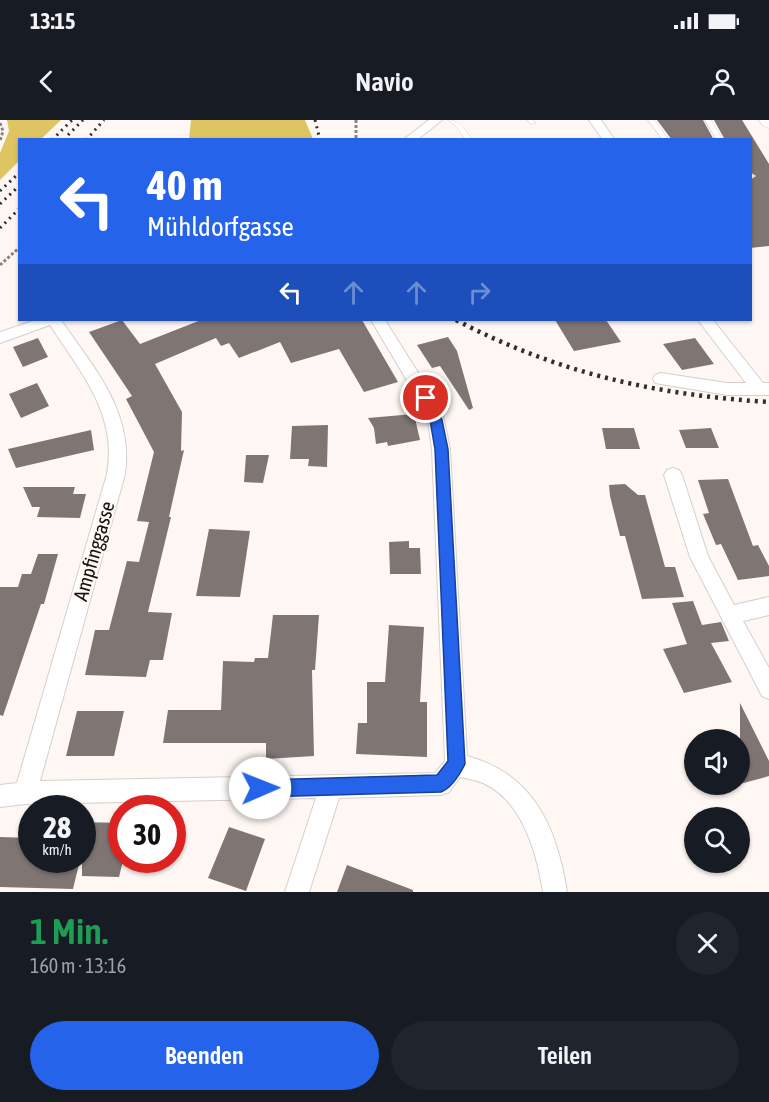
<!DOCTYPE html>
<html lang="de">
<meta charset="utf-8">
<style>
body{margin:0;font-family:"Asap Condensed",sans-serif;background:#20242c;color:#f1f3f6;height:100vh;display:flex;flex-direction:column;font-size:22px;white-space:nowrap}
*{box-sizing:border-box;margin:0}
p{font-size:20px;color:#9ea1a6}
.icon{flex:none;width:33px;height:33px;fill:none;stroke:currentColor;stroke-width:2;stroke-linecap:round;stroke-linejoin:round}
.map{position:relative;height:772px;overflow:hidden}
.details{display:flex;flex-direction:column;background:#171b24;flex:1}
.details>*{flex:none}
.top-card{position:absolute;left:18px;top:18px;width:734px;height:183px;border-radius:0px;box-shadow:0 2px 4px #0004;background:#2563eb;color:#fff;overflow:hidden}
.controls{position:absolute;left:684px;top:609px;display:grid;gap:12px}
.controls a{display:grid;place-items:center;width:66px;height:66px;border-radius:50%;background:#171b24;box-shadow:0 2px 4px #0004;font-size:30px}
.speed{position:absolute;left:18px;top:675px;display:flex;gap:12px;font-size:30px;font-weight:700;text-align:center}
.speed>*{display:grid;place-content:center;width:78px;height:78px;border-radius:50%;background:#171b24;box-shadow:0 2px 4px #0004;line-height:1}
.speed small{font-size:15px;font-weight:400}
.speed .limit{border:9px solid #d22;background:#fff;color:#111}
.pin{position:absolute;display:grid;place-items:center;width:51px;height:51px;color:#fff;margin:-26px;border:3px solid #fff;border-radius:50%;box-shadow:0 2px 6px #0007}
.me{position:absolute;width:66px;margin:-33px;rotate:89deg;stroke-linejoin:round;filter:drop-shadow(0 0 4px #0008)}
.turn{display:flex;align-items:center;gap:21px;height:126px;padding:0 30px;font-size:27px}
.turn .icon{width:78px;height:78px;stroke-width:2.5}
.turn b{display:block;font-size:42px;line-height:51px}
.lanes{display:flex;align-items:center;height:57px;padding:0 30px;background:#0003;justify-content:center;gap:30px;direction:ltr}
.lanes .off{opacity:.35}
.round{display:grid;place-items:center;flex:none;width:63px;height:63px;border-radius:32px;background:#20242c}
.overview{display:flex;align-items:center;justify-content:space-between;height:102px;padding:0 30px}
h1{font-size:36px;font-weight:600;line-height:45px;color:#1e9e55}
.button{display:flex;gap:12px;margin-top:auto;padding:12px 30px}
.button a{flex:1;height:69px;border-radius:36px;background:#2563eb;color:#fff;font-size:24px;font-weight:600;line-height:69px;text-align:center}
.button a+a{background:#20242c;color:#f1f3f6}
.status{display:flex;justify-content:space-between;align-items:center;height:42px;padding:0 30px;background:#171b24;direction:ltr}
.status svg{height:16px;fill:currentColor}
header{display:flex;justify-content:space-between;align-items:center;height:78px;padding:0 30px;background:#171b24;font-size:27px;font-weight:600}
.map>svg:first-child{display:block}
.green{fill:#dfc561}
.building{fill:#7f7674}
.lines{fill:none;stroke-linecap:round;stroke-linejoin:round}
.lane-casing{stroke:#d8cfca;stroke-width:1}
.street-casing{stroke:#d8cfca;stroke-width:2}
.secondary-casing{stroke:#d8cfca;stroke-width:1}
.path{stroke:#8a8582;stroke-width:3;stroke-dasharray:3 2;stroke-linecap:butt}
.lane{fill:#fff;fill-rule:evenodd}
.street{fill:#fff;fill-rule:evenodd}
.secondary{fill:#fff;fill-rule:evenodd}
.rail-far1{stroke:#312e2c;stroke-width:3;stroke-dasharray:2 4.5;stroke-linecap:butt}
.rail{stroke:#312e2c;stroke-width:4.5;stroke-dasharray:3 5;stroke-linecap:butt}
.route{fill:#2563eb;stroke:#184099;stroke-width:1.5}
.labels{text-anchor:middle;stroke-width:4.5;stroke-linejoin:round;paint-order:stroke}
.street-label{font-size:20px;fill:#151210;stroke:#fef7f3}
</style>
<div class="status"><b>13:15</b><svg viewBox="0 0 49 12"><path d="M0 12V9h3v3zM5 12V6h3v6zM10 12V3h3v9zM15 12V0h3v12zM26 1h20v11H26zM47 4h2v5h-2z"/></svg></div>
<header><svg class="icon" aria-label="back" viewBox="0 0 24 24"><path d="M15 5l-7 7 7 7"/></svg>Navio<svg class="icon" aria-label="person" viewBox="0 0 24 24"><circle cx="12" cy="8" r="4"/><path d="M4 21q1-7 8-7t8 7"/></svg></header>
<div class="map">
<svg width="769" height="772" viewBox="0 0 769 772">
<rect width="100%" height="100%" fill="#fef7f3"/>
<path class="green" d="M7 0H61L41 19 20 20 19 41 0 60V33L9 11Z
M191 0H305L313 19H189Z"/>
<path class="building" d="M657 0H703L714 20H672Z
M714 0H742L769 44V126L750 128V60L756 56 750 52V20H725Z
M122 200 140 224 201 200H362L398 262 364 272 339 229 291 243 280 222 239 238 229 223 221 226 216 218 155 244 182 292 181 331 184 330 169 397H171L148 492 172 493 163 540H150L146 557 85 555 95 510H109L127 441 139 442 149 402 137 401 154 332 126 279 132 276 89 212Z
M555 200H606L621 222 574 231Z
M448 217 457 231 473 288 469 290 440 246 432 248 417 225Z
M38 218 48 237 23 247 13 227Z
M695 218 714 244 682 250 663 224Z
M37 263 49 286 21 298 9 274Z
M414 294 420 320 388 326 387 322 376 324 374 308 368 298Z
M328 305 327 347 308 346 309 339H290L292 306Z
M602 308H634L640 329H606Z
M711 308 719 328H686L679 310Z
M91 310 94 330 16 348 8 329Z
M246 335H269L263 363 244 362Z
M728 359 753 426 758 425 769 446V456L738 460 721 424 716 425 703 394 709 393 698 360Z
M625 364 638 375H645L665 447H675L684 477 642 479 625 416H620L610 376 609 365Z
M23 367H75L73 374H86L80 398 37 397 40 387H32Z
M209 409 250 411 240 477 196 476Z
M409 421V428H420L421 454H390L389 422Z
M38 434H58L44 484H41L3 596 0 595V467H18L22 454H31Z
M693 481 702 505 721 502 729 521 711 523 732 562 684 573 663 529 687 524 672 483Z
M273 495H319L315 550H312L314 636 266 639V623H163L168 590H221L223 541 254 542 255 538H268Z
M389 505 424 507 420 582H427V637L356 634 358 603H367V562H385Z
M740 583 769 641V656L740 664Z
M77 591H124L114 636H66Z
M82 702 122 703V745L119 757 82 756Z
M229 707 265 719 246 771 208 758Z
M0 717 32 718V740H80L73 769 0 767Z
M347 745 413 770V772H337Z"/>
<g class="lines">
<g class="lane-casing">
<path id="lane" d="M448 0C460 0 465 10 472 20H466L455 5Z
M527 0H533L536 3 531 4Z
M648 0H654L669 20H663Z
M705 0H711L723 20H717Z
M750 54 753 55 754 56 750 58Z"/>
</g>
<g class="street-casing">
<path id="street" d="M429 0H442L417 20H403Z
M589 0H601L615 20H603Z
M36 200H61C94 248 134 292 125 354L40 661 435 653 445 641 432 329 428 300 418 279 371 200H385L434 278 444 300 450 329 467 636C534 654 557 708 567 772H543C537 734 523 681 483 663 476 660 468 659 460 657L449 672 441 675 339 678 309 772H285L316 678 25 684 0 687V665L17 663 107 354C118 294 81 253 50 205L0 223V212Z
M698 200H713L763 263H769V275H727L655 263 653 259 655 255 661 253 727 263H746Z
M673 348 679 350 682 355 708 436 734 485 769 477V495L743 501 769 548V579L762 576 690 437 664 355 667 350Z"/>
</g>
<g class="secondary-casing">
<path id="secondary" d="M759 0H769V8L763 6Z"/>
</g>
<path class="path" d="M356 0V20
M0 3 3 11 0 21
M0 145 20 127"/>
<use href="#lane" class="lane"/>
<use href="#street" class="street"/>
<use href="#secondary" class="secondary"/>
<path class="rail-far1" d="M315 0 320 20
M68 15 83 0
M52 20 72 0
M86 20 104 0
M0 71 20 52
M0 84 20 65
M0 108 20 88"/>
<path class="rail" d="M456 200C557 253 656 275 769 282"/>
</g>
<path class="route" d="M426 274 430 275 442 300 448 329 465 644C460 654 452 668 441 672L260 677 254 674 251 668 254 662 260 660 437 655 448 641 435 329 430 300 420 278Z"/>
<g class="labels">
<g class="street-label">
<text transform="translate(94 431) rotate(-74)" y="7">Ampfinggasse</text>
</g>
</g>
</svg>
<div class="controls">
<a><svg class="icon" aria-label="sound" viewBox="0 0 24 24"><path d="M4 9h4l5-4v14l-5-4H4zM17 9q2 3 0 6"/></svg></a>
<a><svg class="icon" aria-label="search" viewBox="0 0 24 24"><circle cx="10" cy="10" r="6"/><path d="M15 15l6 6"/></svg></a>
</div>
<div class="speed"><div>28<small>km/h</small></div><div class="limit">30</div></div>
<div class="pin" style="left:426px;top:278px;background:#d93025"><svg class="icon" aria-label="arrive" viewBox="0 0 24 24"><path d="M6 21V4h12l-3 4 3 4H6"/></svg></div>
<svg class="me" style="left:260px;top:668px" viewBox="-20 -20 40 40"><circle r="19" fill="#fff"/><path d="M0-13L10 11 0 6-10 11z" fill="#2563eb"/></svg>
<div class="top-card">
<div class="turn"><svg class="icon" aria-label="left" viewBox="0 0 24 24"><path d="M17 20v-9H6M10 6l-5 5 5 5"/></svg><div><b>40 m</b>Mühldorfgasse</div></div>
<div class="lanes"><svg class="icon" aria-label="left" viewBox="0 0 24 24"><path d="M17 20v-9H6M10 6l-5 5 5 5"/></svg><svg class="icon off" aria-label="ahead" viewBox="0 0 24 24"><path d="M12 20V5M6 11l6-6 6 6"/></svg><svg class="icon off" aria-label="ahead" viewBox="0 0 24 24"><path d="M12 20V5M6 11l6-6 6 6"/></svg><svg class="icon off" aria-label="right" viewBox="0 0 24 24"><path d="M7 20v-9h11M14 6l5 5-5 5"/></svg></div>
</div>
</div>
<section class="details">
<div class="overview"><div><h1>1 Min.</h1><p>160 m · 13:16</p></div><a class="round"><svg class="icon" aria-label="close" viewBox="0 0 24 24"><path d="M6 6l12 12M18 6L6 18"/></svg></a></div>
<div class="button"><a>Beenden</a><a>Teilen</a></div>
</section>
